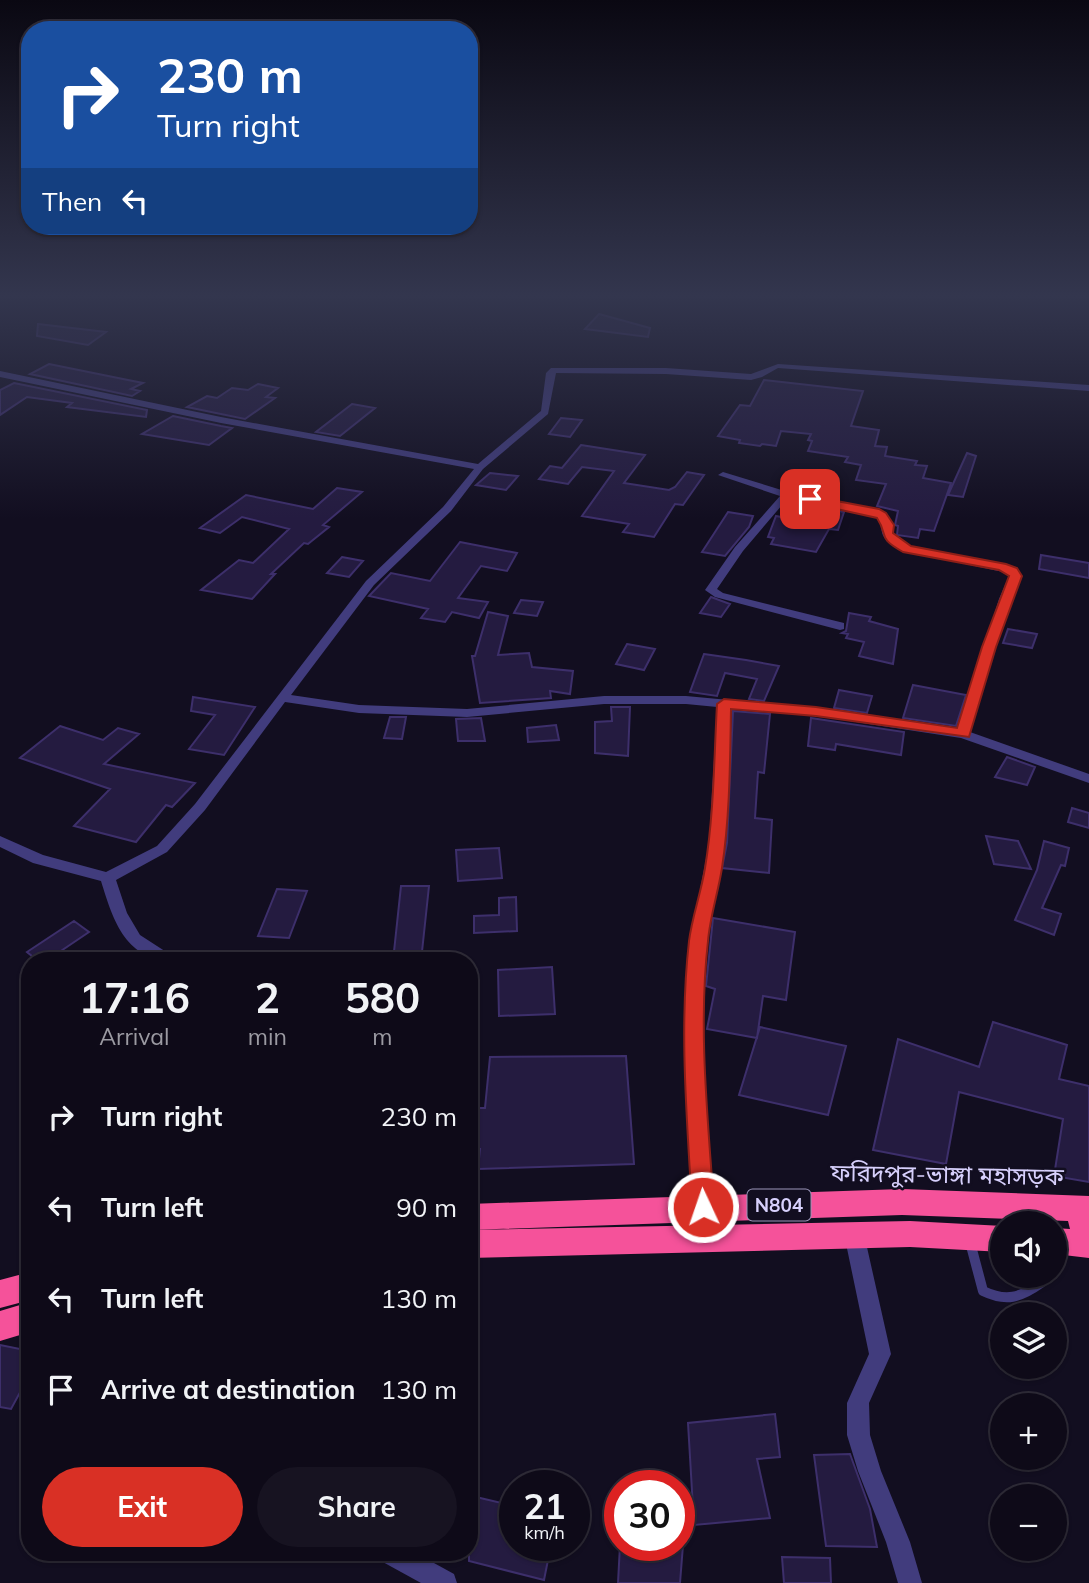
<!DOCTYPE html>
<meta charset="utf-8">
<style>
body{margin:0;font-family:Mulish,"Noto Sans Bengali",sans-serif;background:#171321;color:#f1f3f6;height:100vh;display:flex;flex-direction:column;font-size:26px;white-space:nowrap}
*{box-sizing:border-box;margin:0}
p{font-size:23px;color:#9b9aa2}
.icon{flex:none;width:38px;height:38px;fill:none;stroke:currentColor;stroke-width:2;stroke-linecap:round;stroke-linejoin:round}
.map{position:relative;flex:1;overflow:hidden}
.side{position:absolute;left:21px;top:952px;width:457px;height:609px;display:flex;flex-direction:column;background:#0e0a18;border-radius:28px;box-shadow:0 2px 5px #0004,0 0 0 2px #2e2b37}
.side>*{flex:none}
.guide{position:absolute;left:21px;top:21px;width:457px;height:214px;border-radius:28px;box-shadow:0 2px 5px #0004,0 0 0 2px #2e2b37;background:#1a4fa0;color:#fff;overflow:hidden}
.tools{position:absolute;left:990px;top:1211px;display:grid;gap:14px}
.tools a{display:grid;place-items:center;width:77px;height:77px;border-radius:50%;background:#0e0a18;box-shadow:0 2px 5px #0004,0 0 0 2px #2e2b37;font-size:35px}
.speed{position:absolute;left:499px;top:1470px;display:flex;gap:14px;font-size:35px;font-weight:700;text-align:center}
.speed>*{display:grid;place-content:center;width:91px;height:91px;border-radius:50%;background:#0e0a18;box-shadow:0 2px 5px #0004,0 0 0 2px #2e2b37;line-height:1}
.speed small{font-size:18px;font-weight:400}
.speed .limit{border:10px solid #d22;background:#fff;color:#111}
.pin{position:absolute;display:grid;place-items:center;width:60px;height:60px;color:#fff;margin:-30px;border-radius:14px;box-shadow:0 4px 10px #0006}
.me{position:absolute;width:77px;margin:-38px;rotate:357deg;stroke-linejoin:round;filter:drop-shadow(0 0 5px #0008)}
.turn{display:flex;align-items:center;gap:24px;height:147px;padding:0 21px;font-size:32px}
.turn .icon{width:91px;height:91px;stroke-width:2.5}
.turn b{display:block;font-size:49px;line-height:60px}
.then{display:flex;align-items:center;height:66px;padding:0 21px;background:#0003;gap:14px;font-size:26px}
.eta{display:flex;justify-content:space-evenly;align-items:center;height:119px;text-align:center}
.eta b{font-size:42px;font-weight:700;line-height:49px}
.primary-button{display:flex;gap:14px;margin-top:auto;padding:14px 21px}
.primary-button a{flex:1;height:80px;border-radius:42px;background:#d93025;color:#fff;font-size:28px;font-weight:700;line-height:80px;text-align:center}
.primary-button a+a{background:#171321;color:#f1f3f6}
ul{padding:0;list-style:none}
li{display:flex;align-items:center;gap:21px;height:91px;padding:0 21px}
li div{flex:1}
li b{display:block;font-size:26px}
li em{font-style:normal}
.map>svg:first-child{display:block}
.building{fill:#241b40;stroke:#3d2f6b;stroke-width:2}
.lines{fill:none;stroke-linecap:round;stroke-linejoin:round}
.lane{stroke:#413c7d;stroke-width:10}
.street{fill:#413c7d;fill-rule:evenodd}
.highway{fill:#f5529a;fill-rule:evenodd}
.route{fill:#d93025;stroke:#8d1f18;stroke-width:2}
.labels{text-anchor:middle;stroke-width:5;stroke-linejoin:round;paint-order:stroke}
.shield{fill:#120e20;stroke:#9c96ba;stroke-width:2}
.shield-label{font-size:19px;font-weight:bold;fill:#d7d0fc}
.near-street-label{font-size:24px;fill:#d7d0fc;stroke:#120e20}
</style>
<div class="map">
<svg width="1089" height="1583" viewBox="0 0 1089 1583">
<rect width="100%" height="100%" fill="#120e20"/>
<path class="building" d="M599 314 650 328 648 337 585 329Z
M38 324 106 332 88 345 37 336Z
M49 364 128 380 143 383 131 389 140 391 132 396 30 374Z
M764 380 863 391 851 426 879 430 875 446 887 447 885 456 917 461 915 465 927 466 923 478 951 483 934 531 920 529 918 538 897 535 898 526 895 525 898 511 877 506 886 484 856 480 861 465 845 462 848 457 808 451 812 441 808 440 811 434 781 431 776 446 762 444 760 446 739 443 740 440 718 436 740 405 750 406Z
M14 383 147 410 146 417 67 407 72 403 27 397 0 415V390Z
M258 384 278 388 266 397 275 398 245 419 187 407 207 396 217 398 232 388 248 390Z
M352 404 375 408 340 436 316 432Z
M173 416 221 426 232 428 209 445 142 434Z
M561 418 582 420 570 437 549 434Z
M581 445 645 455 624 483 669 490 675 487 687 472 704 475 683 505 675 504 654 537 623 532 629 524 582 516 614 471 582 467 568 484 539 479 550 466 562 468Z
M967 453 976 456 963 497 948 495Z
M490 473 518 476 506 490 476 485Z
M337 488 362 492 323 525 329 527 308 544 304 543 271 574H275L252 599 201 590 239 560 253 563 289 529 242 517 220 533 200 528 246 495 313 509Z
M819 507 844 512 838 530 829 529 816 552 771 544 774 538 768 537 776 516 800 521 805 511 815 513Z
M728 512 753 516 749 527 725 556 702 552Z
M460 542 517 553 507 571 481 566 458 598 488 602 479 618 452 612 445 622 421 618 428 609 369 596 391 573 430 581Z
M1041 555 1089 563V578L1039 569Z
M342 557 363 561 349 577 327 573Z
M711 597 730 604 721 617 700 613Z
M521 600 543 602 537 616 514 613Z
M488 612 508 616 498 655 529 653 532 667 573 671 570 694 550 691 551 698 480 703 472 656H475Z
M849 613 871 617 869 621 898 629 893 664 859 656 864 642 846 638 848 634 842 633 846 631Z
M1008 629 1037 634 1032 648 1003 643Z
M627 644 655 649 644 670 616 664Z
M704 654 746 660 779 666 764 701 749 699 757 679 725 673 717 696 690 692Z
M913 685 966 695 956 726 903 718Z
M839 690 872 696 867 713 834 708Z
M193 697 255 707 224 755 189 749 215 715 191 711Z
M611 707H630L628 756 595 753V722L612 721Z
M733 711 770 714 764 773 758 772 755 818 772 820 769 873 722 868 727 843Z
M390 717H406L402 739 384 738Z
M481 718 485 741H458L456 719Z
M811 718 904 732 901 755 836 744 835 750 808 746Z
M556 725 559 740 528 742 527 728Z
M60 726 103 740 118 728 139 734 104 764 195 783 172 807 166 805 136 842 74 826 110 789 20 758Z
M1007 757 1035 767 1027 785 995 777Z
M1072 808 1089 813V828L1068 822Z
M986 836 1018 841 1031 869 994 864Z
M1044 841 1069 848 1065 866 1061 865 1042 908 1061 914 1054 935 1015 920 1037 870Z
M499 848 502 878 458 881 456 850Z
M401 886H429L421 961H393Z
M277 889 307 891 289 938 258 936Z
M516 897 517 931 474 933V916L499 915V898Z
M713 918 795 932 786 1000 763 996 757 1038 707 1029 715 989 706 986Z
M74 921 89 932 46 961H38L27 952Z
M552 967 555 1014 499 1016 498 970Z
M993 1022 1067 1045 1059 1079 1089 1086V1182L1054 1176 1063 1119 959 1092 946 1164 873 1150 898 1039 979 1067Z
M760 1027 846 1046 828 1115 739 1095Z
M626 1056 634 1164 478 1169 480 1149 469 1148V1108H485L490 1057Z
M0 1345 30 1351V1374L11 1409 0 1407Z
M775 1414 780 1457 757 1459 770 1518 694 1525 688 1423Z
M850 1454 870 1509 877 1547 826 1546 814 1455Z
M476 1497 514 1506V1545H551L544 1580 469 1561V1522Z
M620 1545H683L680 1583H618Z
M782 1557 830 1558 831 1583H784Z"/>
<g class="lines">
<path class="lane" d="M970 1242 983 1291C1006 1302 1020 1298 1041 1283V1276"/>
<path class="street" d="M778 364 1089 385V391L778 368 762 377 751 380 666 374 556 373 548 414 483 469 451 511 374 585 291 695 359 705 467 709 604 696H686L816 708 958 729 999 599 1009 576 1008 573 903 551C896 547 889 544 884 537 878 527 887 521 871 514L788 498 743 551 717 589 723 593 844 623V629L840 630 715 597 705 590 735 547 780 496 718 475 723 472 788 492 878 509C888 514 894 521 892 534L898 540 910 546 1017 569 1021 576 1011 599 970 732 1089 774V783L961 738 816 716 730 708 724 843 706 942 702 1014 706 1130 718 1240 715 1246 708 1249 701 1246 698 1240 687 1130 685 1014 690 942 709 843 717 707 686 704H604L467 717 359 713 285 702 205 810 167 852 116 880 127 913 140 935 174 957 176 961C126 961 114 923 101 881L33 863 0 847V836L43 855 106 872 157 846 195 804 366 581 443 507 474 469 221 423 0 377V371L221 417 478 464 541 411 546 373 551 368H666L751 374Z
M854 1225 861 1228 864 1234 891 1354 869 1403 870 1435 881 1471 910 1542 922 1583H898L886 1542 858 1471 847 1435V1403L869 1354 844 1234 847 1228Z
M378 1552H414L454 1574 457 1583H421L381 1561Z"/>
<path class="highway" d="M902 1189 1089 1196V1258L1055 1254V1228L1070 1229 1068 1221 902 1215 469 1230V1204Z
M910 1221 1003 1226V1252L910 1247 469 1258V1230Z
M30 1272V1300L0 1308V1280Z
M30 1302V1332L0 1341V1311Z"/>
</g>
<linearGradient id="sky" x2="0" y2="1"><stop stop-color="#0a0812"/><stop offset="0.57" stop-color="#33364e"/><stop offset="1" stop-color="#33364e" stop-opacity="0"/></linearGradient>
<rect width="1089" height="519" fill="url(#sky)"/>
<path class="route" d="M810 496 879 509 886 513 894 525 893 533 911 546 1006 564 1017 568 1022 576 996 647 969 737 816 716 731 709C730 762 730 816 722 868 718 893 710 917 708 941 698 1029 708 1119 714 1207L711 1214 703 1217 695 1214 692 1207C687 1119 679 1029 689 941 692 917 701 893 705 868 714 814 714 758 717 704L724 699 816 707 957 728 982 647 1009 576 999 570 903 552C876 537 889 536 877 518L805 502 804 499Z"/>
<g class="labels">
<rect class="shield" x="747.5" y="1189.5" width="63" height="31" rx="5"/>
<g class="shield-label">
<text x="779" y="1212">N804</text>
</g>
<g class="near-street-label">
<text transform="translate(947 1175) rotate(1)" y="8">ফরিদপুর-ভাঙ্গা মহাসড়ক</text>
</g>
</g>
</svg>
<div class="tools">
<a><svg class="icon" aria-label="sound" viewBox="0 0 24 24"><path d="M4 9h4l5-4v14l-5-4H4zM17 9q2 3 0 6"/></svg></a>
<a><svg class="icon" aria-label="layers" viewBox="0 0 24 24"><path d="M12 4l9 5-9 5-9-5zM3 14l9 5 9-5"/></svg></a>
<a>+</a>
<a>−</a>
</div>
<div class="speed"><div>21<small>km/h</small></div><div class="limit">30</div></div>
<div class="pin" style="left:810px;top:499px;background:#d93025"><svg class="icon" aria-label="arrive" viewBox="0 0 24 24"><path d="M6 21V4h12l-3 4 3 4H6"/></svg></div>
<svg class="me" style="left:703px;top:1207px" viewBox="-20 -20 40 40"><circle r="17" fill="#d93025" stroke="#fff" stroke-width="3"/><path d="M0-11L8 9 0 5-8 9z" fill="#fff"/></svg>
<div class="guide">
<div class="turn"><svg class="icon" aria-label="right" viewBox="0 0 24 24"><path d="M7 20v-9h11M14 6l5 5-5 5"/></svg><div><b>230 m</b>Turn right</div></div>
<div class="then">Then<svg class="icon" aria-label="left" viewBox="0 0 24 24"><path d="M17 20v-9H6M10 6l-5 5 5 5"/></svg></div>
</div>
<section class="side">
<div class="eta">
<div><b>17:16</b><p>Arrival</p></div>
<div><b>2</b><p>min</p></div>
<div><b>580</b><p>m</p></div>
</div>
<ul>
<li><svg class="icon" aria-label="right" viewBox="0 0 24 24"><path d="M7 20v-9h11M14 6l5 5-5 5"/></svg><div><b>Turn right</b></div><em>230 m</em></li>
<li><svg class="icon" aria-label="left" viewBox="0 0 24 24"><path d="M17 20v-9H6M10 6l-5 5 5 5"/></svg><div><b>Turn left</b></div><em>90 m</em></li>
<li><svg class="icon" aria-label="left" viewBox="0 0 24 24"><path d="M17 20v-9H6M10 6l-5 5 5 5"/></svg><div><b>Turn left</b></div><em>130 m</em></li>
<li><svg class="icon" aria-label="arrive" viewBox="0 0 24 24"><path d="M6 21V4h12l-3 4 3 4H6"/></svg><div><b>Arrive at destination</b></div><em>130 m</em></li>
</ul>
<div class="primary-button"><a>Exit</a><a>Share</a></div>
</section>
</div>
